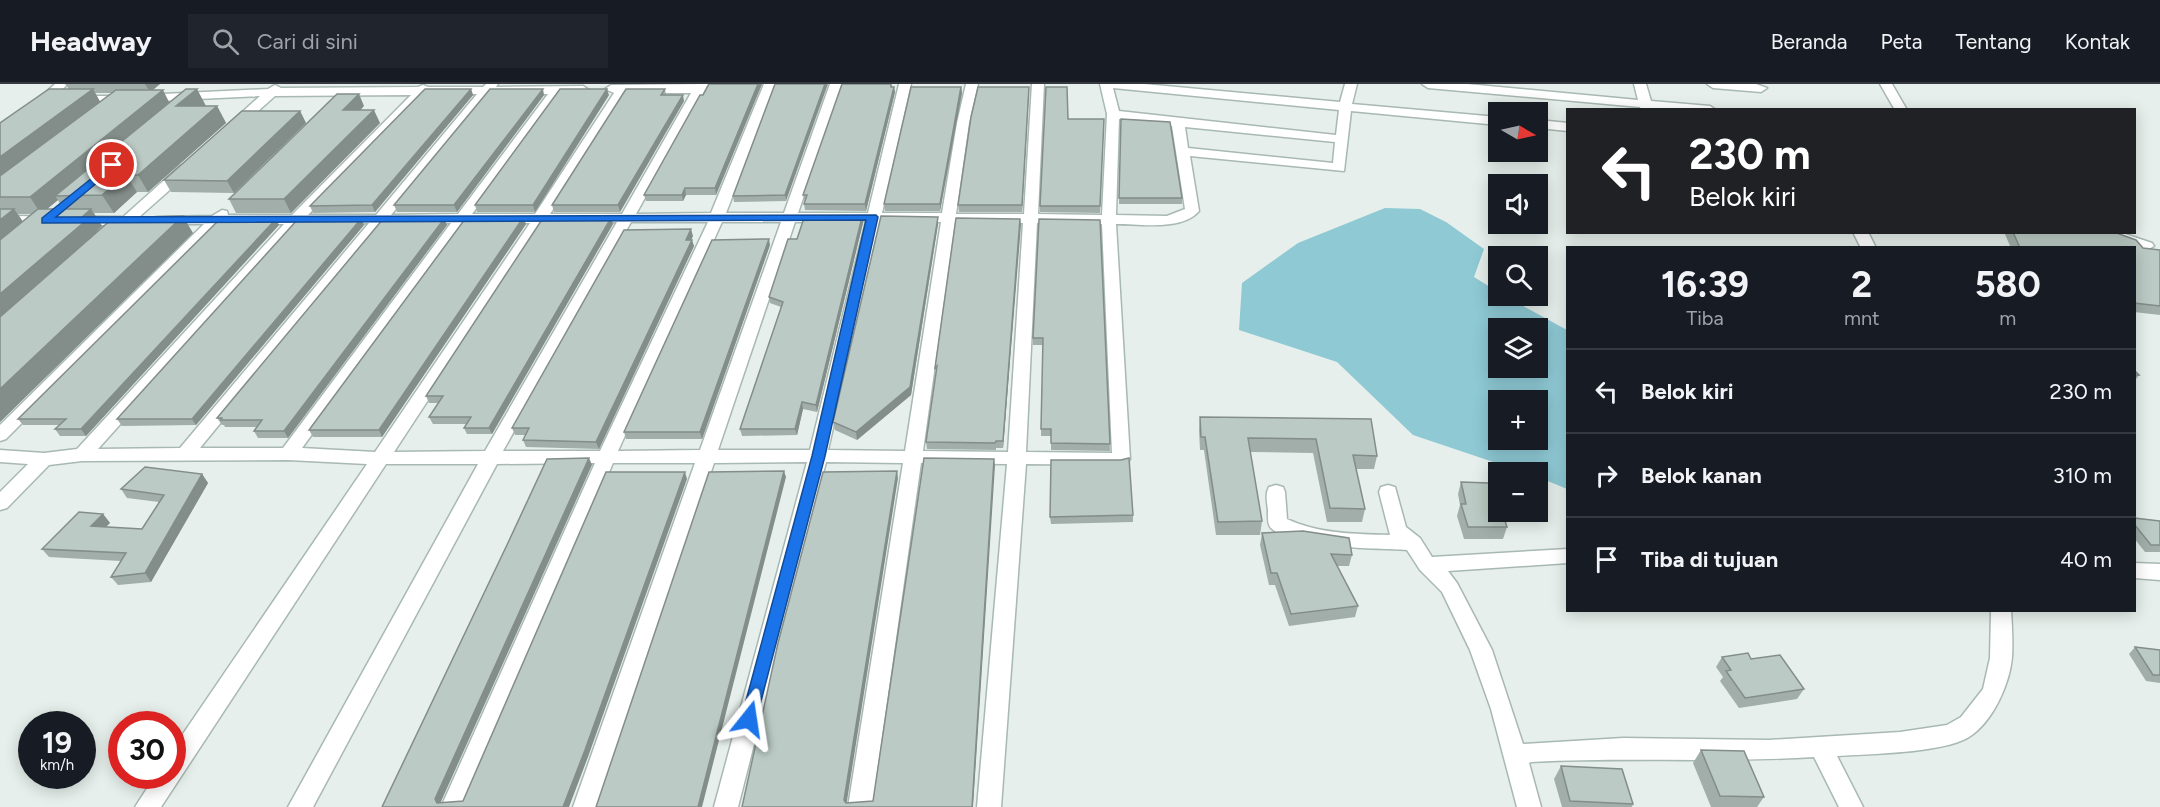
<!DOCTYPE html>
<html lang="id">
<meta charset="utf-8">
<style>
body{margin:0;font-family:Figtree,sans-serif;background:#20242c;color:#f1f3f6;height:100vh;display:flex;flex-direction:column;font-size:22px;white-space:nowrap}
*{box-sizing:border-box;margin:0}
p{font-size:20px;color:#9ea1a6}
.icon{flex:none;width:33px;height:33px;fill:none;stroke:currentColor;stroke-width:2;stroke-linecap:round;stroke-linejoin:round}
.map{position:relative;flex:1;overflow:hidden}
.panel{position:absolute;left:1566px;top:162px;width:570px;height:366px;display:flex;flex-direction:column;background:#171b24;border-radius:0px;box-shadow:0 3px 15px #0003}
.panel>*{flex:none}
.top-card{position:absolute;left:1566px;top:24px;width:570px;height:126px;border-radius:0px;box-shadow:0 3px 15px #0003;background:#202124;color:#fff;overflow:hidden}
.needle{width:39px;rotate:99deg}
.buttons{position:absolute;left:1488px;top:18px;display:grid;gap:12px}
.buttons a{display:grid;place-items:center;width:60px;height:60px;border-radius:0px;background:#171b24;box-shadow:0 3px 15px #0003;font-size:30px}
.speed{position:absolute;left:18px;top:627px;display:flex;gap:12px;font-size:30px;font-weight:700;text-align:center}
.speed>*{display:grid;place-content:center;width:78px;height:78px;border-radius:50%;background:#171b24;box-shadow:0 3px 15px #0003;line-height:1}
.speed small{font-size:15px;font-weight:400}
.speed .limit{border:9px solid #d22;background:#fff;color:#111}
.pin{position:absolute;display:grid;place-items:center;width:51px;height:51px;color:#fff;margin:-26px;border:3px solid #fff;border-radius:50%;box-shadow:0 2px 6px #0007}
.me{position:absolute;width:66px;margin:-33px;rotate:15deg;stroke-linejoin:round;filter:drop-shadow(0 0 4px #0008)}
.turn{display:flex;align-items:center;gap:21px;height:126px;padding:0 24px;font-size:27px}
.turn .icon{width:78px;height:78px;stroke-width:2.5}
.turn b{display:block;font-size:42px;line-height:51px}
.eta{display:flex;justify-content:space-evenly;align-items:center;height:102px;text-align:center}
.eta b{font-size:36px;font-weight:700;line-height:42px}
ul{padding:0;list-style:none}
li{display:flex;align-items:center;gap:18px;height:84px;padding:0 24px;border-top:2px solid #363941}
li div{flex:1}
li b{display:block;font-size:22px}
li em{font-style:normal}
header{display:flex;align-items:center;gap:36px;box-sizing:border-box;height:84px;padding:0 30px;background:#171b24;border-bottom:2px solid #363941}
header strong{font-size:28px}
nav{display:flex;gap:33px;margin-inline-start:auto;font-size:21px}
.search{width:420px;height:54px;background:#20242c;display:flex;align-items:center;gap:15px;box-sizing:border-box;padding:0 21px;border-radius:0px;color:#9ea1a6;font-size:22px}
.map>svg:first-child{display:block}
.water{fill:#8ec9d4;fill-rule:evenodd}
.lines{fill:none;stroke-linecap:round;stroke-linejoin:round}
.minor-casing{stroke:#a8b8b2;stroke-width:3}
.minor{fill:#fff;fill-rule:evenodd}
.wall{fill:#a1aea9;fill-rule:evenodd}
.shaded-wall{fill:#838d89}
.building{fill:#bbcac4;stroke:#838d89;stroke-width:1.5}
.route{fill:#1a73e8;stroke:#114b97;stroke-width:1.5}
</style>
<header>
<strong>Headway</strong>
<div class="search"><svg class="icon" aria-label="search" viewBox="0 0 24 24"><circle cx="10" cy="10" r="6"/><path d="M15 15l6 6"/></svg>Cari di sini</div>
<nav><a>Beranda</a><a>Peta</a><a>Tentang</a><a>Kontak</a></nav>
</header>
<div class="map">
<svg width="2160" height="723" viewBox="0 0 2160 723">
<rect width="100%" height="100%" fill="#e6efeb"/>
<path class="water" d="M1385 124 1420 125 1446 138 1484 165 1474 193 1498 208V212H1505L1567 246V405L1538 393V388H1523L1413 351 1337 278 1239 246 1242 199 1298 159ZM1538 244V284H1498V244ZM1498 316H1538V356H1498Z"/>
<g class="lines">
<g class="minor-casing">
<path id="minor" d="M55 0H68L57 10 61 15 55 19 51 18 44 10Z
M486 0H498L496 3 583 2 589 6 583 10H560L472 130H535L614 9 605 5 611 1 708 0 636 130 711 129 764 0H776L726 129H784L830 0H842L798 129H868L899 0H911L882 129H942L957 39 966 0H978L969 39 956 130H1024L1032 0H1044L1038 130 1102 131 1107 30 1100 0H1144L1340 18 1345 0H1357L1352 20 1498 33V41L1351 27 1344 87 1190 72 1199 127C1182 147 1140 140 1116 140L1130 375 1127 379 1121 381 1026 380 1001 723H977L1007 380 921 379 872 723H848L903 379 826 378 738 723H714L807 378 714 379 597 723H573L695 379H613L465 723H441L595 379 497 380 313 723H288L478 380H386L161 723H135L155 692H172V666L367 380 288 376 82 377 49 381 7 424 0 426V408L28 380 0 378V366L44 369 77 365 284 140H220L6 355 0 357V341L204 140H161L156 139 154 136 156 133 212 132 222 126 227 127 228 131H292L411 11 275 12 237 46 233 47 227 43 229 40 260 12 198 15 191 20 185 16 75 20 69 16 75 12H121L268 5 275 1 281 4 418 3 423 1 428 3H483ZM1113 4 1339 26 1336 51 1119 27ZM626 9H691L622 130H550ZM477 10 376 131H308L424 11ZM490 10H548L458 130 391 131ZM1119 35 1172 42 1185 125 1167 132 1116 131ZM1185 43 1335 58 1333 79 1188 64ZM866 137 810 366H718L795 138ZM880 137 941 138 905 367 828 366ZM617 138 485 367 394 368 544 139ZM631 138H708L600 367H503ZM722 138H781L700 366 618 367ZM955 138 1023 139 1008 368 923 367ZM369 139 180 364 98 365 300 140ZM384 139H451L283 364H200ZM466 139H530L375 368 302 364ZM1037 139 1102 140 1112 369 1026 368Z
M1422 0H1467L1638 16 1634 0H1646L1651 17 1710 22 1716 26H1641L1640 23 1428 4Z
M1707 0H1756L1767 4 1761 8 1713 4Z
M1880 0H1892L1907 26H1895Z
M1538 36 1568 39V47L1538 44Z
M185 81 192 85 190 88 138 134 140 137 138 140 130 141 126 145H116L114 141 0 140V132L123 133 180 82Z
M1853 148H1868L1876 164H1861Z
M2096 148H2119L2152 159 2154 162 2147 166 2098 151Z
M1276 401 1283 403 1285 408 1287 435C1320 450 1355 450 1390 451L1379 408 1381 403 1388 401 1395 403 1406 443 1420 454 1432 473 1568 465V479L1448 487 1457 499 1492 566 1523 660 1623 654 1769 656 1900 648 1947 641 1961 633 1983 605 1990 574 1991 526H2011C2012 542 2013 558 2012 573 2010 599 1993 638 1969 653 1944 669 1868 670 1837 672L1863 723H1839L1814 673C1720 679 1625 673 1531 678L1529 679 1541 723H1517L1491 625 1470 566 1442 508 1420 486 1407 466C1377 464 1293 465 1271 444 1267 440 1268 431 1268 426 1267 418 1265 410 1269 403Z
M2134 479 2160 480V496L2134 494Z"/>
</g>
<use href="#minor" class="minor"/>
</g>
<path class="wall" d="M65 0H160L153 6 169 18 206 22H205H217L226 39 148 108H137L114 129H94L102 142 97 147H98L193 149 0 338V39L69 5ZM95 9H112L100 18ZM58 116 63 125H47ZM18 130H32L23 138Z
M709 0H762L716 111H686L683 117H646L644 111Z
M775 0 786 117 734 118 733 112Z
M893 3 895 8 866 127 805 126 804 120 805 117 803 111Z
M961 3 962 9 940 127H885L884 120Z
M1029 3 1022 128H959L958 121Z
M471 5 473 11 375 128 313 129 310 122Z
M665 5 666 11 684 17 620 128H554L552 121Z
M544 11 457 128H397L394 121Z
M609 11 535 128H477L475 121Z
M364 22 360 26 380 39 291 129H236L229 115Z
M300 27 306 39 234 109 171 108 164 96Z
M1068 35H1104L1100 129 1040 128V122Z
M1121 35 1182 114V120H1119Z
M862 133 863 139 817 328 803 325 797 351 742 352 740 345 781 223 770 219 769 213 797 155Z
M938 133V140L911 311 857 356 835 346 833 338Z
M523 134 526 140 382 353H313L309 346Z
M611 134 613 140 492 350H467L464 344 466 340H433L429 333 439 319H429L426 312Z
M361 135 364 141 196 341 122 342 117 335Z
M444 135 447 141 288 354H258L254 347 256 343H225L224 341H222L217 334Z
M1020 135 1003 364H996V366L927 365 926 358Z
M1100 136 1110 367 1051 366V352H1041L1043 261H1033V254Z
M279 141 86 352H60L55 345 59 341H23L18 335Z
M2004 148H2114L2143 164 2160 166V231L2134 228V164H2011Z
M693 152 691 156 694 162 599 365 526 363 523 356 526 351H515L512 344Z
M770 161 702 355H626L624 348Z
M2134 286 2139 291 2134 298Z
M1200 333 1371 335 1377 372 1374 385H1356L1365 425 1362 438H1327L1313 369 1250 368 1262 437 1260 451H1216L1204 366H1200L1199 346Z
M202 390 208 399 151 498 118 501 111 493 121 477 49 473 42 465 103 430 110 439 106 443 142 445 159 418 127 414 121 405Z
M1461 398 1490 405 1507 443 1503 455H1464L1457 432 1460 421 1458 410Z
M1133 431V438L1051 440 1050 433Z
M2134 434 2160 437V468H2145L2134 454Z
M1262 449 1352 471 1349 482H1337L1358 522 1355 533 1289 542 1275 501H1269L1260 461Z
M2135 563 2160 566V599L2146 597 2129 570Z
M1722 573 1751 575 1804 605 1797 615 1739 624 1720 597 1723 593 1716 583Z
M1701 666 1764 713 1757 723H1711L1693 679Z
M1561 682 1633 720 1632 723H1562L1554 695Z"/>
<path class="shaded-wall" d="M145 0H160L150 8Z
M758 0H762L716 111 715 104Z
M825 0H828L786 117 785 111Z
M894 3 895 8 866 127 865 120Z
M961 3 962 9 940 127V120Z
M1029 3V8L1022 128V121Z
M93 5 102 21 0 98V73Z
M197 5 206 22 185 39 176 22Z
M471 5 473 11 375 128 372 121Z
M543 5 544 11 457 128 454 121Z
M607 5 609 11 535 128 533 121Z
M163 6 171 22 55 112 58 116 41 130 30 113Z
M359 10 364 22 348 39 343 26Z
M683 11 684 17 620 128 618 121Z
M217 22 226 39 148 108 138 91Z
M374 26 380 39 291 129 284 115Z
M300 27 306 39 234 109 227 97Z
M126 91 137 108 114 129 102 111Z
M685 104 686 111 683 117 682 111Z
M14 125 26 142 0 164V136Z
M91 125 102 142 97 147 100 151 0 240V210Z
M183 132 193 149 0 338V305Z
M862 133 863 139 817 328 816 321Z
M938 133V140L911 311 857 356 856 348Z
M523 134 526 140 382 353 379 346Z
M611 134 613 140 492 350 489 344Z
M276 135 279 141 86 352 81 345Z
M361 135 364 141 196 341 192 335Z
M444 135 447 141 288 354 284 347Z
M1020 135 1021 141 1003 364V357Z
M691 145 693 152 688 162 686 156Z
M769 155 770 161 702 355 700 348Z
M692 156 694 162 599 365 596 358Z
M802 318 803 325 797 351 795 345Z
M589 374 592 381 439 722 435 715Z
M994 375 995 382 973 723H972Z
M784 387 786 393 702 723H698Z
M897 387 898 394 846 723 844 716Z
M685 388 687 395 588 673 569 723H563Z
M202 390 208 399 151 498 145 489Z
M103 430 110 439 98 450 91 442Z"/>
<path class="building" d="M709 0H758L715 104H685L682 111H644L700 11H703Z
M775 0H825L785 111 733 112Z
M842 0H891V3H894L865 120H804L807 111H803Z
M911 3H961L940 120H884Z
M978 3H1029L1022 121H958L971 33Z
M1046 3H1067L1068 35H1104L1100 122H1040Z
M49 5H93L0 73V39Z
M186 5H197L176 22H217L138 91H126L102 111 55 112Z
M425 5H471L372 121 310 122Z
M490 5H543L454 121H394Z
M560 5H607L533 121H475Z
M626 5H665L661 11H683L618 121H552Z
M116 6H163L30 113H0V92Z
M337 10H359L343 26H374L284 115H229Z
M242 27H300L227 97 164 96Z
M1121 35 1170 38 1182 114H1119Z
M0 125H14L0 136Z
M38 125H91L81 134H89L0 210V156Z
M183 132 0 305V233L113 134Z
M881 132 938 133 910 303 856 348 833 338Z
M862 133 816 321 802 318 795 345H740L783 218 769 213 788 155H797L804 134Z
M523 134 379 346H309L465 135Z
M543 134H611L489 344H464L471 333H429L443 312H426Z
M956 134 1020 135 1003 357H996L995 359 926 358 937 282 935 284Z
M276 135 81 345H55L66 335H18L219 136Z
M298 135H361L192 335H117Z
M383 135H444L284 347H254L262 336H221L222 334H217Z
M1039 135 1100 136 1110 360 1051 359V345H1041L1043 254H1033Z
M691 145 686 156H692L596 358 523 356 529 344H512L624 146Z
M2013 148H2114L2136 156 2143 164 2160 166V222L2134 219V164H2020Z
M769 155 700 348H624L712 156Z
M2134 286 2139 291H2134Z
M1200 333 1371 335 1377 372 1353 371 1365 425 1330 424 1316 355 1248 354 1262 437 1218 438 1205 353H1201Z
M589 374 435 715 437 719 463 717 606 388H685L585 666 563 723H382L506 463 547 375Z
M924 374 994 375 972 723H742L778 559 823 388 897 387 844 716 846 719 873 717Z
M1129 374 1133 431 1050 433 1051 376H1121Z
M145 383 202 390 145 489 111 493 126 469 42 465 79 428 103 430 91 442 142 445 164 411 121 405Z
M784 387 698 723H596L709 388Z
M1461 398 1489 399 1490 405H1494L1498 418V428H1502L1507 443H1468L1461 420H1466Z
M2134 434 2160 437V461H2151L2134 440Z
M1303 447 1349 454 1352 471 1331 470 1358 522 1291 530 1277 489H1271L1262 449Z
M2135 563 2160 566V591H2153Z
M1748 569 1751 575 1780 571 1804 605 1745 614 1726 587 1731 586 1722 573Z
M1701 666 1744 667 1764 713 1720 712Z
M1561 682 1622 685 1633 720 1570 717Z"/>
<path class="route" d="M112 78 116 79V83L56 133 876 131 878 133 825 372 755 640 749 643 743 640 741 635 812 372 866 136 42 139V134Z"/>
</svg>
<div class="buttons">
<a><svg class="needle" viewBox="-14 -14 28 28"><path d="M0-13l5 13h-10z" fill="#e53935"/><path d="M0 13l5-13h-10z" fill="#9ea1a6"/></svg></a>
<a><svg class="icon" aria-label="sound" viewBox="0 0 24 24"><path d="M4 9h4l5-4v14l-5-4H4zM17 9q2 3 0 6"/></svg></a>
<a><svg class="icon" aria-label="search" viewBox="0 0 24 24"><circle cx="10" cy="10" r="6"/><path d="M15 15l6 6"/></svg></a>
<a><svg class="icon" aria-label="layers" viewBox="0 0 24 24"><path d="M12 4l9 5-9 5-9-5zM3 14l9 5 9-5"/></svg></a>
<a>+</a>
<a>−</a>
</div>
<div class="speed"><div>19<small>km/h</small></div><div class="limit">30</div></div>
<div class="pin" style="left:112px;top:81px;background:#d93025"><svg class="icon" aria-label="arrive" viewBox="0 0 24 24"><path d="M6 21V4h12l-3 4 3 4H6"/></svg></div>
<svg class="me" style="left:749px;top:635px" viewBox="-20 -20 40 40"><path d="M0-17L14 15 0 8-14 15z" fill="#1a73e8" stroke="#fff" stroke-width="4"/></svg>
<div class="top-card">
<div class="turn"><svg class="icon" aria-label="left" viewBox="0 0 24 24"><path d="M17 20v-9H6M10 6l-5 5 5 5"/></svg><div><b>230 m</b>Belok kiri</div></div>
</div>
<section class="panel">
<div class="eta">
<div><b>16:39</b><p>Tiba</p></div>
<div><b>2</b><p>mnt</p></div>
<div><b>580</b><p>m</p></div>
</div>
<ul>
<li><svg class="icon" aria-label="left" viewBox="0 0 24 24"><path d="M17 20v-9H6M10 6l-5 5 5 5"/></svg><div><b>Belok kiri</b></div><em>230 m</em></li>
<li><svg class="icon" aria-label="right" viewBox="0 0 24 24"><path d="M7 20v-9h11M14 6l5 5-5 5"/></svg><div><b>Belok kanan</b></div><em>310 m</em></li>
<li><svg class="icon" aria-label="arrive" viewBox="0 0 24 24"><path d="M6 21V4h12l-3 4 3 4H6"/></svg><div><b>Tiba di tujuan</b></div><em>40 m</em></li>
</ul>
</section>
</div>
